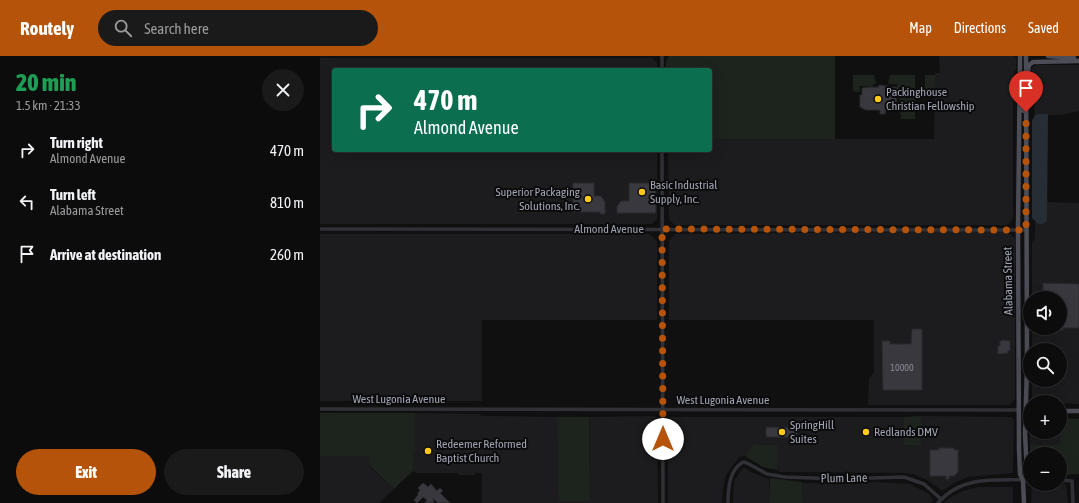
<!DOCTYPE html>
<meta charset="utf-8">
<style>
body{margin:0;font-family:"Asap Condensed",sans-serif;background:#1a1a1b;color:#f1f3f6;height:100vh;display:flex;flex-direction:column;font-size:15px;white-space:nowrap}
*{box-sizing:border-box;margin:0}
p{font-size:13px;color:#9a9b9d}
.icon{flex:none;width:22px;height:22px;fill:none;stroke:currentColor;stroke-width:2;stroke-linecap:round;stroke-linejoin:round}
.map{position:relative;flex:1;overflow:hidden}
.side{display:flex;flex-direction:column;background:#0c0c0d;width:320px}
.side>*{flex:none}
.guide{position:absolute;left:12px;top:12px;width:380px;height:84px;border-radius:4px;box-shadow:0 4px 16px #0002,0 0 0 1px #2c2c2e;background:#0b6e4f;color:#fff;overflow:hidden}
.tools{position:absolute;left:703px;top:235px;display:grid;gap:8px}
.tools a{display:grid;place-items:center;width:44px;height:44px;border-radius:50%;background:#0c0c0d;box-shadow:0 4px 16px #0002,0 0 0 1px #2c2c2e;font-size:20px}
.pin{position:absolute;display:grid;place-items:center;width:34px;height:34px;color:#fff;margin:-41px -17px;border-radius:50% 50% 50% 0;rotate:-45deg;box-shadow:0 0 4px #0007}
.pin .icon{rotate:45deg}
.me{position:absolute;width:44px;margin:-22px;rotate:0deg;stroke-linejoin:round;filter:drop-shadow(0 0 3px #0008)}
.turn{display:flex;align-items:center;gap:14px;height:84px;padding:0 16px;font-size:18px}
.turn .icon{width:52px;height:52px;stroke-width:2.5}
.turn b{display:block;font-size:28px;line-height:34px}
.round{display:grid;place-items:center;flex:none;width:42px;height:42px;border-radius:21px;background:#1a1a1b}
.headline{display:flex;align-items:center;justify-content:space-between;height:68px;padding:0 16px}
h1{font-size:24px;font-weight:800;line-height:30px;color:#1e9e55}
.cta{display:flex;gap:8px;margin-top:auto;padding:8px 16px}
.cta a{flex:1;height:46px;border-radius:24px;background:#b45309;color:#fff;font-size:16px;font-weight:800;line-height:46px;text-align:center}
.cta a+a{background:#1a1a1b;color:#f1f3f6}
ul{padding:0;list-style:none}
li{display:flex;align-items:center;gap:12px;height:52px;padding:0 16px}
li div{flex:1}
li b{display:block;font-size:15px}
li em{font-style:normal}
header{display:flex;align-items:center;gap:24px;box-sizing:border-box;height:56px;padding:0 20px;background:#b45309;color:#fff}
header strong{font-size:19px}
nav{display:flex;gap:22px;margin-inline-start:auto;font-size:14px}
.search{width:280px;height:36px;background:#1a1a1b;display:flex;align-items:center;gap:10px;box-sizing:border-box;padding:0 14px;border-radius:22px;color:#9a9b9d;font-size:15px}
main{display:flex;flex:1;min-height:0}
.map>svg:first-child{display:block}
.built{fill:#1c1c1e}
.green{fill:#1c241d}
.water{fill:#252d35}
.building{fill:#39383e;stroke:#2a292d}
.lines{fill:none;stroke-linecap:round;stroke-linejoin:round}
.minor{stroke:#303136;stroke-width:3.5}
.major{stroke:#4c4d56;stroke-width:4.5}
.route{stroke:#b45309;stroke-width:7;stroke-dasharray:0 12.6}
.poi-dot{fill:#fec91b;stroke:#0b0b0c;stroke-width:1.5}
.labels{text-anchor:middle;stroke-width:4;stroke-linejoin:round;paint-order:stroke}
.number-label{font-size:10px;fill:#868996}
.poi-label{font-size:12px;fill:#a0a4b3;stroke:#0b0b0c;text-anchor:start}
.street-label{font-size:12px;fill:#a0a4b3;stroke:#0b0b0c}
</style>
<header>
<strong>Routely</strong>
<div class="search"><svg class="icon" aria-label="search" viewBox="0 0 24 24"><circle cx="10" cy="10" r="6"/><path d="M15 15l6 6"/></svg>Search here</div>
<nav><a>Map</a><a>Directions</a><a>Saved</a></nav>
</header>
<main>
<section class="side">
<div class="headline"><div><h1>20 min</h1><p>1.5 km · 21:33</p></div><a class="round"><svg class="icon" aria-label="close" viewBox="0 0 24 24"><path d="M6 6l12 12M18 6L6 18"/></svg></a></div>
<ul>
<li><svg class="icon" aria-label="right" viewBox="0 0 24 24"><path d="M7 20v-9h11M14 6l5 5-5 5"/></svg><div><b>Turn right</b><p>Almond Avenue</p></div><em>470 m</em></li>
<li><svg class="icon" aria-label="left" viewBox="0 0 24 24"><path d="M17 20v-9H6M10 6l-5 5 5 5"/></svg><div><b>Turn left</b><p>Alabama Street</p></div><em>810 m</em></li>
<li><svg class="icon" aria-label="arrive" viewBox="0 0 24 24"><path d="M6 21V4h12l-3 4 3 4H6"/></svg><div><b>Arrive at destination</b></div><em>260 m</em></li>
</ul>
<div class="cta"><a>Exit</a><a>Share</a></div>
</section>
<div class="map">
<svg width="759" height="447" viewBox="0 0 759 447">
<rect width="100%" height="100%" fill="#101011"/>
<path class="built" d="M619 0H694L696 2V13L693 20V162L690 167 686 169H355L349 164 348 94H390V83H614L615 17H620Z
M0 2H332L337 7V14H14V94H337V162L332 168H0Z
M715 9H759V55L741 59H715L714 48 712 44V12Z
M727 146 759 147V348L715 346 712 342V324H740V294H712V272H740V242H712V186L715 182V165L718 168 727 165Z
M614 176H688L695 183V343L690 349H548L549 323 554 316V264H349V185L355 178Z
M0 178H330L337 185V264H162V345H0Z
M95 357 159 358 162 360 237 361 238 434 270 444 269 361 335 360 337 362 338 447H162V417H155V419H139L138 417H97L93 415V395L95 394Z
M601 360 692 361 694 364 693 417 648 421 636 426 622 435 609 425 594 418 585 417 460 416 457 414V388L442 389 434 387 425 400 419 401 406 419 403 433 402 447H348V362L350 361H584V389L600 390Z
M740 362V389H710V376H740Z
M0 400H49V410L74 433 59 447H0Z
M426 412 429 415 449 423V447H413L414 425 422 413Z
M559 426 590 428 609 438 613 444 610 447H483L482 427 523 428Z
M746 428 748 447H711L712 429Z
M658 431H693V447H624L631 441 643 435Z"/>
<path class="green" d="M349 0H515V83H390V14H346V6Z
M533 19H554L556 28H553V31L540 30V36H535V34L533 36Z
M570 19H595V63H581L579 37H582V31H577V28H568Z
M605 19H615V36H605Z
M0 357H95V394L93 395V415L74 433 49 409V400H0Z
M601 360V390L584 389V361Z
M237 361H269L270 445H239V435L238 434Z
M740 362 759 363V418L740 419V398H710V389H740Z
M434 387 442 389 457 388V414L443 411 425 400Z
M450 422 482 426 483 447H449Z"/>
<path class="water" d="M718 58H728L727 165 723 168H718L712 162V65L715 59Z"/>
<path class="building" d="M559 29 579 32 578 38H576L577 54 565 55V58H560V54H546L540 51V39H542V32L559 31Z
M253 127H274V140H281L285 146V158H280V156H253Z
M309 127H335L336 157H297V150L301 145H309Z
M723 227 759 228V272H743V274H740V242H723Z
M592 273H602V334H563L562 285H570V288H591Z
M682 284 690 285V295L688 294V297L678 298V290H680V285H682Z
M446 371 477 372V381H446Z
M619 392H634V394H638V416L634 420H629V423H626V420H610V394H619Z
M103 427 108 431 111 428 117 435 120 432 123 435 120 437 130 447H118L113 442 114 447H105L107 444 103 441 97 447 94 444 98 439V437L100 434 98 432Z"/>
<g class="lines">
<path class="minor" d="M342 14V0
M342 94 343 447
M0 173 706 174
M0 353 699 354
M740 424 752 425 753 447
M408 447C408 433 409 414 423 406L427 407 447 418 465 421 519 423 584 421 604 428 621 443
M618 447C642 419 677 424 710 424"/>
<path class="major" d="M700 0 698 174 699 393 700 418 703 424 704 447
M728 0 754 2
M708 15 709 9 713 6 759 5
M701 32 702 54 706 56
M740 355H759
M703 424 707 419 705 377 707 311 706 0"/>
</g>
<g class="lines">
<path class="route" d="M343 383 342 173 706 174V56"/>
</g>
<g class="poi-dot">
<circle cx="558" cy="43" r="4"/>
<circle cx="322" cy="136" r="4"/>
<circle cx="268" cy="143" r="4"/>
<circle cx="462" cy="376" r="4"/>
<circle cx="546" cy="376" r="4"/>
<circle cx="108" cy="395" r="4"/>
</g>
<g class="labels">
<g class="number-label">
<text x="582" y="315">10000</text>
</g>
<g class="poi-label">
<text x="566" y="40">Packinghouse<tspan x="566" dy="14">Christian Fellowship</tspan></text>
<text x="330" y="133">Basic Industrial<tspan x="330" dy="14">Supply, Inc.</tspan></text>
<text x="260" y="140" text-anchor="end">Superior Packaging<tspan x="260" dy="14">Solutions, Inc.</tspan></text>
<text x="470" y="373">SpringHill<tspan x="470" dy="14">Suites</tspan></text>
<text x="554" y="380">Redlands DMV</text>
<text x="116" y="392">Redeemer Reformed<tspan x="116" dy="14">Baptist Church</tspan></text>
</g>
<g class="street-label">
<text x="289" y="177">Almond Avenue</text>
<text transform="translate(688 225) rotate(-91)" y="4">Alabama Street</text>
<text x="79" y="347">West Lugonia Avenue</text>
<text x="403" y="348">West Lugonia Avenue</text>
<text transform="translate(524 422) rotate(-1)" y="4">Plum Lane</text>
</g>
</g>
</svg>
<div class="tools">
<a><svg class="icon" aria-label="sound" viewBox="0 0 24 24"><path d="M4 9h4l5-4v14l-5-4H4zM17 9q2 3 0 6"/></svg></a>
<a><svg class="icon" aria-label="search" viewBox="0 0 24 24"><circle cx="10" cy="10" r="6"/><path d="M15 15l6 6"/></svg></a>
<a>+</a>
<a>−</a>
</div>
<div class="pin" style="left:706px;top:56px;background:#d93025"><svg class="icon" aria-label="arrive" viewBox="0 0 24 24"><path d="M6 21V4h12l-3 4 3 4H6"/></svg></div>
<svg class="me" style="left:343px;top:383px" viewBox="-20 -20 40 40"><circle r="19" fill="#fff"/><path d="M0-13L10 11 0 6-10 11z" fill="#b45309"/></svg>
<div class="guide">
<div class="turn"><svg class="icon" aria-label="right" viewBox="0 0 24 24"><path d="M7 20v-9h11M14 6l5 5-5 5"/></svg><div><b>470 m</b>Almond Avenue</div></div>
</div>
</div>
</main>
